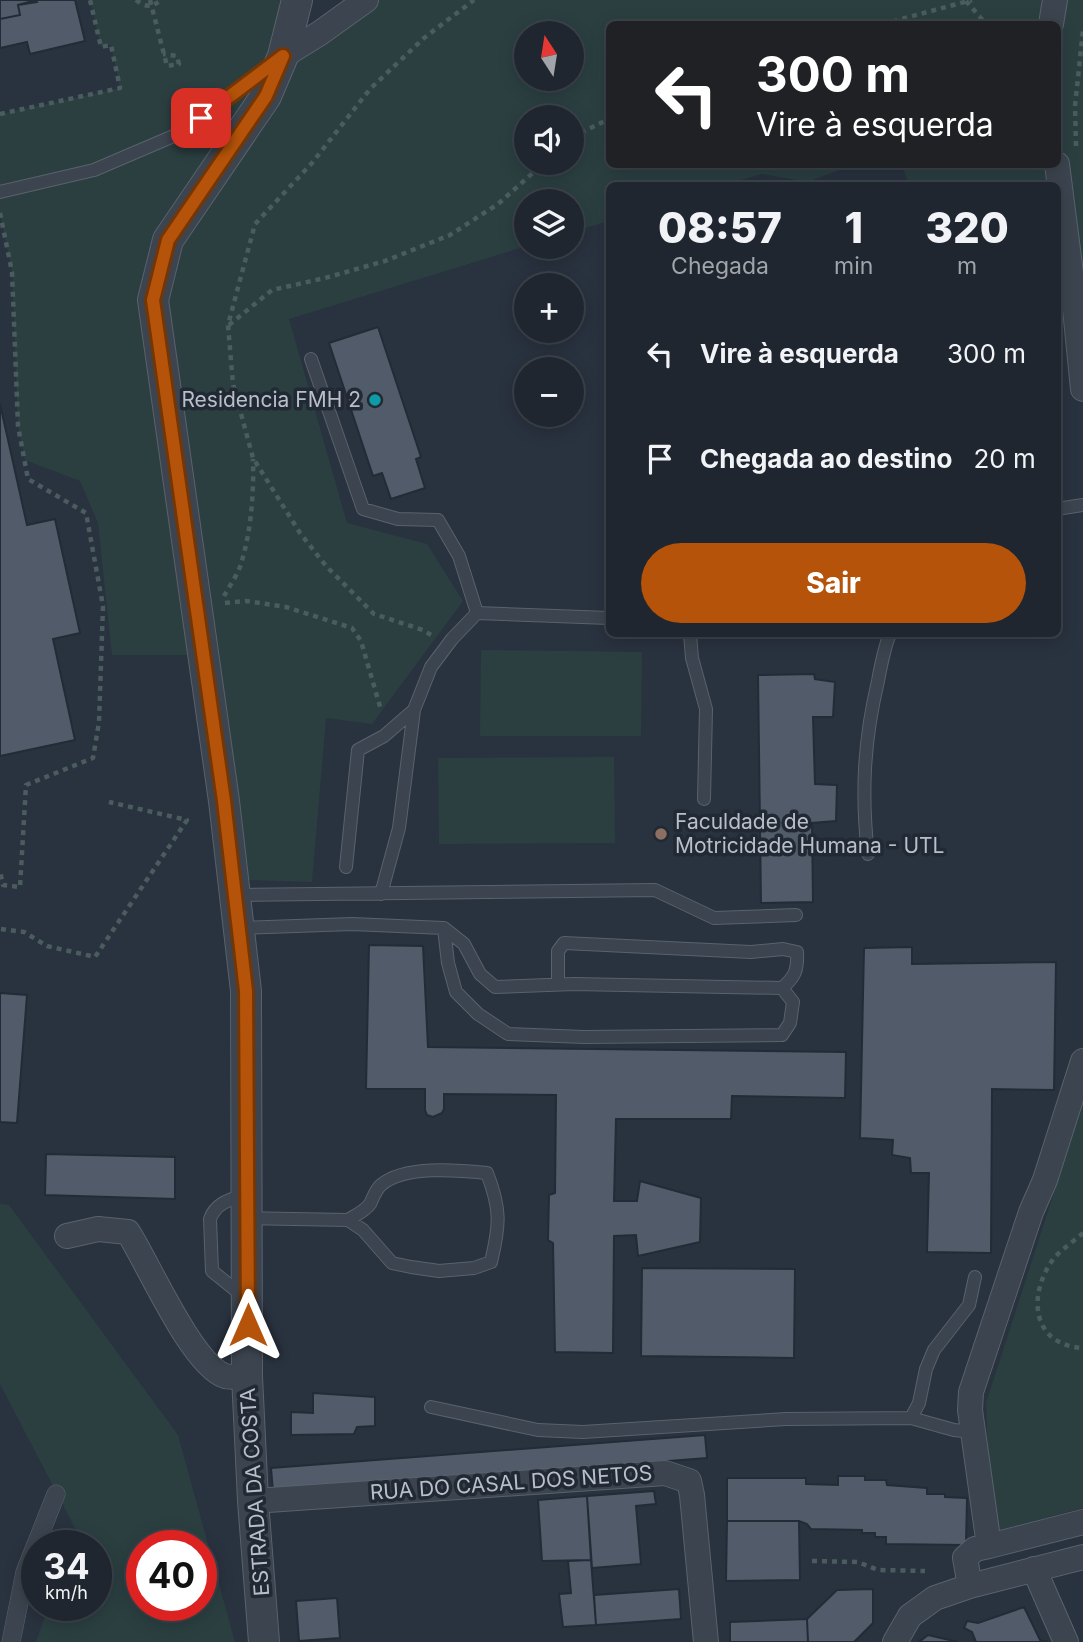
<!DOCTYPE html>
<html lang="pt">
<meta charset="utf-8">
<style>
body{margin:0;font-family:Inter,sans-serif;background:#272e37;color:#f1f3f6;height:100vh;display:flex;flex-direction:column;font-size:26px;white-space:nowrap}
*{box-sizing:border-box;margin:0}
p{font-size:23px;color:#a1a5aa}
.icon{flex:none;width:38px;height:38px;fill:none;stroke:currentColor;stroke-width:2;stroke-linecap:round;stroke-linejoin:round}
.map{position:relative;flex:1;overflow:hidden}
.drawer{position:absolute;left:606px;top:182px;width:455px;height:455px;display:flex;flex-direction:column;background:#1f262f;border-radius:10px;box-shadow:0 4px 18px #0003,0 0 0 2px #3c434b}
.drawer>*{flex:none}
.banner{position:absolute;left:606px;top:21px;width:455px;height:147px;border-radius:10px;box-shadow:0 4px 18px #0003,0 0 0 2px #3c434b;background:#202124;color:#fff;overflow:hidden}
.needle{width:46px;rotate:348deg}
.tools{position:absolute;left:514px;top:21px;display:grid;gap:14px}
.tools a{display:grid;place-items:center;width:70px;height:70px;border-radius:50%;background:#1f262f;box-shadow:0 4px 18px #0003,0 0 0 2px #3c434b;font-size:35px}
.speed{position:absolute;left:21px;top:1530px;display:flex;gap:14px;font-size:35px;font-weight:700;text-align:center}
.speed>*{display:grid;place-content:center;width:91px;height:91px;border-radius:50%;background:#1f262f;box-shadow:0 4px 18px #0003,0 0 0 2px #3c434b;line-height:1}
.speed small{font-size:18px;font-weight:400}
.speed .limit{border:10px solid #d22;background:#fff;color:#111}
.pin{position:absolute;display:grid;place-items:center;width:60px;height:60px;color:#fff;margin:-30px;border-radius:14px;box-shadow:0 4px 10px #0006}
.me{position:absolute;width:77px;margin:-38px;rotate:0deg;stroke-linejoin:round;filter:drop-shadow(0 0 5px #0008)}
.turn{display:flex;align-items:center;gap:24px;height:147px;padding:0 35px;font-size:32px}
.turn .icon{width:91px;height:91px;stroke-width:2.5}
.turn b{display:block;font-size:49px;line-height:60px}
.eta{display:flex;justify-content:space-evenly;align-items:center;height:119px;text-align:center}
.eta b{font-size:42px;font-weight:800;line-height:49px}
.button{display:flex;gap:14px;margin-top:auto;padding:14px 35px}
.button a{flex:1;height:80px;border-radius:42px;background:#b45309;color:#fff;font-size:28px;font-weight:800;line-height:80px;text-align:center}
ul{padding:0;list-style:none}
li{display:flex;align-items:center;gap:21px;height:105px;padding:0 35px}
li div{flex:1}
li b{display:block;font-size:26px}
li em{font-style:normal}
.map>svg:first-child{display:block}
.green{fill:#2b3f41;fill-rule:evenodd}
.building{fill:#525b69;stroke:#232b36;stroke-width:2}
.lines{fill:none;stroke-linecap:round;stroke-linejoin:round}
.service-casing{stroke:#5a626c;stroke-width:14}
.pedestrian-casing{stroke:#5a626c;stroke-width:19}
.minor-casing{stroke:#5a626c;stroke-width:26}
.tertiary-casing{stroke:#5a626c;stroke-width:32}
.path{stroke:#4b5c5f;stroke-width:4.5;stroke-dasharray:5 5;stroke-linecap:butt}
.service{stroke:#3c444f;stroke-width:12}
.pedestrian{stroke:#3c444f;stroke-width:18}
.minor{stroke:#3c444f;stroke-width:24}
.tertiary{stroke:#3c444f;stroke-width:30}
.route-casing{stroke:#753606;stroke-width:18}
.route{stroke:#b45309;stroke-width:12}
.culture-dot{fill:#0f9aa8;stroke:#212934;stroke-width:2.5}
.education-dot{fill:#8d6e63;stroke:#212934;stroke-width:2.5}
.labels{text-anchor:middle;stroke-width:7;stroke-linejoin:round;paint-order:stroke}
.poi-label{font-size:21px;fill:#b9bfc9;stroke:#212934;text-anchor:end}
.street-label{font-size:21px;fill:#b9bfc9;stroke:#212934}
</style>
<div class="map">
<svg width="1083" height="1642" viewBox="0 0 1083 1642">
<rect width="100%" height="100%" fill="#29323f"/>
<path class="green" d="M90 0H297L283 55 366 0H1083V318L1057 186 909 185 902 165 1057 164V24H609V164L853 165 807 182 762 174 723 185 609 186V221L572 232V201H527V246L289 319 347 523 427 544 463 601 372 724 326 718 312 882 245 880 219 655H112L98 523 80 481 25 460 18 426 12 272 0 213V114L120 88 111 45 101 47ZM527 33H572V79H527ZM527 117H572V163H527Z
M481 650 642 652 641 736H480Z
M614 757 615 843 439 844 438 758Z
M1083 1103V1508L991 1532 986 1403Z
M0 1204 9 1205 178 1435 235 1642H36L49 1605H96V1545H70L76 1530 0 1384ZM142 1545H201V1605H142Z"/>
<path class="building" d="M0 0H36L37 2 18 5 20 15 0 19Z
M36 0H75L85 41 30 54 27 42 0 48V19L20 15 18 5Z
M378 327 421 457 416 459 425 488 391 499 382 473 373 476 329 343Z
M0 404 27 525 55 519 80 633 53 639 75 740 0 756Z
M814 674 815 679 835 682 833 717H813L815 784 837 785 836 821 812 823 813 902 761 903 758 675Z
M369 945 423 946 428 1047 846 1052 845 1098 732 1096 731 1119H616L614 1201H637L640 1181 701 1198 700 1242 638 1256 636 1235 614 1236 613 1353 555 1352 553 1243 548 1240 549 1195 555 1193 556 1095 444 1094V1109L442 1113 433 1117 427 1115 425 1110V1089H366Z
M912 947V964L1056 962 1054 1090 992 1089 991 1253 927 1252 929 1173H911L910 1158 892 1155 893 1140 860 1138 864 948Z
M0 993 27 995 17 1123 0 1122Z
M46 1154 175 1157V1199L45 1195Z
M642 1268 795 1269 794 1358 641 1356Z
M313 1393 375 1397V1426L357 1427 354 1434 291 1435V1412L313 1413Z
M705 1435 707 1458 273 1492 271 1468Z
M838 1476H865V1480H886L887 1485 927 1488V1494H945V1497L967 1498 966 1545 886 1544V1537H875V1533H862V1530L811 1529 807 1524 799 1521H727V1478H806V1484L838 1485Z
M654 1491 656 1504 636 1506 641 1564 592 1568 587 1496Z
M587 1496 591 1560 542 1561 538 1500Z
M727 1521H799L800 1580 726 1581Z
M591 1560 596 1625 563 1627 559 1594 571 1593 568 1561Z
M679 1589 681 1619 596 1625 594 1595Z
M873 1589V1623L854 1642H808L807 1619 837 1590Z
M337 1598 340 1638 299 1641 296 1601Z
M1024 1607 1040 1640 1048 1642H976L972 1632 964 1628 967 1621 978 1623Z
M807 1619 808 1642H730V1622Z
M928 1635 958 1642H919Z"/>
<g class="lines">
<g class="service-casing">
<path id="service" d="M0 192 94 170 183 132 271 65
M311 359 363 509 398 519 438 520 459 556 477 613 609 618
M1057 509 1083 505
M690 634 692 658 706 709 704 799
M868 854C861 793 864 740 878 681 881 665 884 648 890 634
M346 867 358 750 384 736 414 710
M381 894 399 828 414 710 431 667 452 639 477 613
M236 895 655 890 714 918 796 915
M239 928 352 924 444 928 464 944 480 974 495 987 574 984 782 988C795 977 798 970 797 952L783 949 751 952 564 943 558 951V985
M444 928 448 963 456 992 478 1014 508 1034 584 1037 782 1035 790 1023 793 1002 782 988
M247 1218 348 1220 363 1230 392 1263 411 1267 439 1271 474 1268 491 1262C500 1225 501 1209 487 1173 458 1170 404 1165 381 1185 376 1189 373 1198 370 1204 365 1211 356 1215 348 1220
M243 1296 212 1271 210 1219C216 1202 232 1199 247 1194
M431 1407 538 1430 583 1432 786 1419 911 1418 919 1403 926 1369 934 1350 969 1305 975 1277
M911 1418 954 1430 974 1432"/>
</g>
<g class="pedestrian-casing">
<path id="pedestrian" d="M11 1642 25 1572 56 1494"/>
</g>
<g class="minor-casing">
<path id="minor" d="M1051 24 1055 0
M283 56 320 33 366 0
M1057 164 1073 289 1083 389
M67 1236 98 1229 128 1232C148 1263 192 1365 225 1376 231 1378 241 1376 247 1376
M253 1501 665 1473 689 1481 692 1495 706 1642
M989 1546 1083 1522
M1034 1569 1066 1642
M970 1586 965 1558 975 1549 989 1546 970 1410 971 1392 1031 1212 1045 1180 1083 1061
M895 1642 910 1616 935 1598 970 1586 1083 1557"/>
</g>
<g class="tertiary-casing">
<path id="tertiary" d="M264 1642 253 1501 247 1376 246 991 224 801 153 300 168 240 266 96 283 56 297 0"/>
</g>
<path class="path" d="M136 0C146 8 151 7 162 0
M150 0 167 66 179 64 177 56 163 54
M966 1 986 24
M883 24 972 0
M0 114 120 88 111 45 101 47 90 0
M572 137 609 119
M1076 146 1075 106 1083 30
M0 213 12 272 18 426 28 479 86 513 103 606 99 722 93 758 26 785 20 887 3 885 0 871
M229 325 272 290 325 278 385 261 450 235 498 204 544 163
M224 596C229 587 236 577 240 567 251 533 254 495 253 459
M225 603 246 601 286 607 352 628 361 641 381 710
M431 635 423 630 374 614 326 566 300 533 253 458 233 384 228 325 255 224 312 163 370 89 424 38 474 0
M1 929 24 932 47 946 95 957 187 820 109 802
M1083 1233C1074 1241 1062 1249 1054 1258 1027 1294 1031 1345 1083 1348
M812 1561 858 1562 878 1570 925 1571"/>
<use href="#service" class="service"/>
<use href="#pedestrian" class="pedestrian"/>
<use href="#minor" class="minor"/>
<use href="#tertiary" class="tertiary"/>
</g>
<g class="lines">
<g class="route-casing">
<path id="route" d="M201 118 283 56 266 96 168 240 153 300 224 801 246 991 248 1325"/>
</g>
<use href="#route" class="route"/>
</g>
<circle class="culture-dot" cx="375" cy="400" r="7"/>
<circle class="education-dot" cx="661" cy="834" r="7"/>
<g class="labels">
<g class="poi-label">
<text x="361" y="407">Residencia FMH 2</text>
<text x="675" y="829" text-anchor="start">Faculdade de<tspan x="675" dy="24">Motricidade Humana - UTL</tspan></text>
</g>
<g class="street-label">
<text transform="translate(511 1483) rotate(-4)" y="7">RUA DO CASAL DOS NETOS</text>
<text transform="translate(255 1492) rotate(-94)" y="7">ESTRADA DA COSTA</text>
</g>
</g>
</svg>
<div class="tools">
<a><svg class="needle" viewBox="-14 -14 28 28"><path d="M0-13l5 13h-10z" fill="#e53935"/><path d="M0 13l5-13h-10z" fill="#a1a5aa"/></svg></a>
<a><svg class="icon" aria-label="sound" viewBox="0 0 24 24"><path d="M4 9h4l5-4v14l-5-4H4zM17 9q2 3 0 6"/></svg></a>
<a><svg class="icon" aria-label="layers" viewBox="0 0 24 24"><path d="M12 4l9 5-9 5-9-5zM3 14l9 5 9-5"/></svg></a>
<a>+</a>
<a>−</a>
</div>
<div class="speed"><div>34<small>km/h</small></div><div class="limit">40</div></div>
<div class="pin" style="left:201px;top:118px;background:#d93025"><svg class="icon" aria-label="arrive" viewBox="0 0 24 24"><path d="M6 21V4h12l-3 4 3 4H6"/></svg></div>
<svg class="me" style="left:248px;top:1325px" viewBox="-20 -20 40 40"><path d="M0-17L14 15 0 8-14 15z" fill="#b45309" stroke="#fff" stroke-width="4"/></svg>
<div class="banner">
<div class="turn"><svg class="icon" aria-label="left" viewBox="0 0 24 24"><path d="M17 20v-9H6M10 6l-5 5 5 5"/></svg><div><b>300 m</b>Vire à esquerda</div></div>
</div>
<section class="drawer">
<div class="eta">
<div><b>08:57</b><p>Chegada</p></div>
<div><b>1</b><p>min</p></div>
<div><b>320</b><p>m</p></div>
</div>
<ul>
<li><svg class="icon" aria-label="left" viewBox="0 0 24 24"><path d="M17 20v-9H6M10 6l-5 5 5 5"/></svg><div><b>Vire à esquerda</b></div><em>300 m</em></li>
<li><svg class="icon" aria-label="arrive" viewBox="0 0 24 24"><path d="M6 21V4h12l-3 4 3 4H6"/></svg><div><b>Chegada ao destino</b></div><em>20 m</em></li>
</ul>
<div class="button"><a>Sair</a></div>
</section>
</div>
